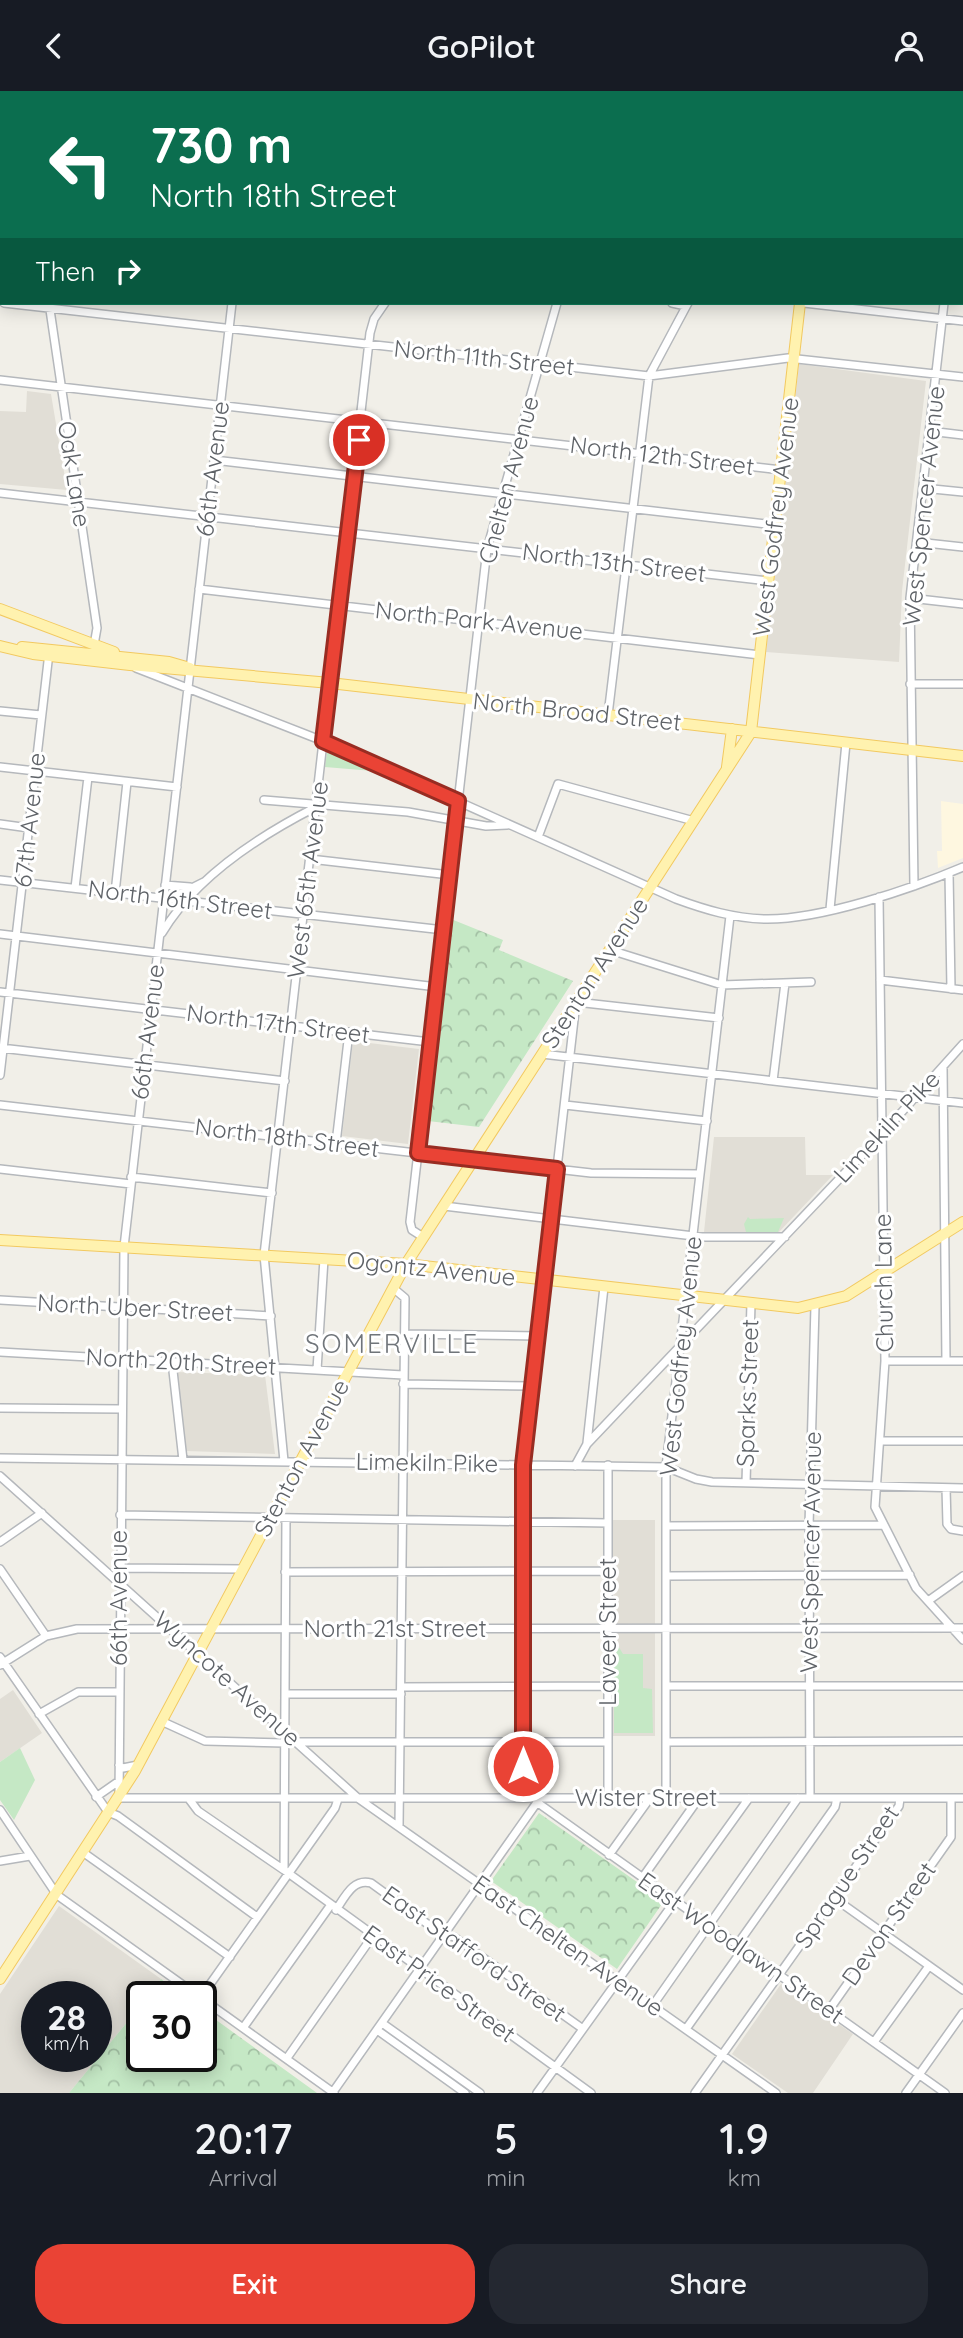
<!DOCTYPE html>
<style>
body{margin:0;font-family:Quicksand,sans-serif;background:#242831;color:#f1f3f6;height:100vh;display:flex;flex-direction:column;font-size:26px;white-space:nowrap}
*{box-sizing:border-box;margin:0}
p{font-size:23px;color:#9ea1a6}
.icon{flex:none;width:38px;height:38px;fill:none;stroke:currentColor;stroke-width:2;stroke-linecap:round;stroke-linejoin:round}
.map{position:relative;height:2002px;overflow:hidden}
.details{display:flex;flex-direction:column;background:#171b24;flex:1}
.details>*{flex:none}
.hud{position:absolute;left:0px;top:0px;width:964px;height:214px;box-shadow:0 4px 18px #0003;background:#0b6e4f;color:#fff;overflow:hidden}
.speed{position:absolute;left:21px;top:1890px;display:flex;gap:14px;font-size:35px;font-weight:700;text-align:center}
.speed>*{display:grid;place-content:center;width:91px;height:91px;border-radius:50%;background:#171b24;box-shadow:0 4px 18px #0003;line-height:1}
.speed small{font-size:18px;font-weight:400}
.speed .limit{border:4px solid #111;border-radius:10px;background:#fff;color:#111}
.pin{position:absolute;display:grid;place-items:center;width:60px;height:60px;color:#fff;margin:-30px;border:4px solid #fff;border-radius:50%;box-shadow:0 2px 7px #0007}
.me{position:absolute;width:77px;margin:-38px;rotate:0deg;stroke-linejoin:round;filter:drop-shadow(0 0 5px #0008)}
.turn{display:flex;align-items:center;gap:24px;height:147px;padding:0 35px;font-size:32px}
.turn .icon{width:91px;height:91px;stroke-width:2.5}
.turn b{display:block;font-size:49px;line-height:60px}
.then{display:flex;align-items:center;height:66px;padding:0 35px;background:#0003;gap:14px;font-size:26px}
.eta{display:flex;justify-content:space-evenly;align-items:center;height:119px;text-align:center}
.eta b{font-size:42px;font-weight:600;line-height:49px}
.button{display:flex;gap:14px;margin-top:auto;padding:14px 35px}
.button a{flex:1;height:80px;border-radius:28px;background:#ea4335;color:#fff;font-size:28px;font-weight:600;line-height:80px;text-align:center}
.button a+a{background:#242831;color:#f1f3f6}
header{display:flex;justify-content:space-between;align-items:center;height:91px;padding:0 35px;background:#171b24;font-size:32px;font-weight:600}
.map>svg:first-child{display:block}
.commercial{fill:#fef7e0}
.education{fill:#e1ded6;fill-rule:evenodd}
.grass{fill:#c5e8c5}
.park{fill:url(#park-crowns)}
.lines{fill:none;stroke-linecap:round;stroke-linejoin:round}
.minor-casing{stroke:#b5b8bc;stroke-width:10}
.major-casing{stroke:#f2c960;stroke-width:12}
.minor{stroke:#fff;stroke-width:7}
.major{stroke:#fff2af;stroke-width:10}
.rail-casing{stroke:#b6b7b8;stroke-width:4.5}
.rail{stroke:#fff;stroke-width:2;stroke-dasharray:5;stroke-linecap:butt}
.route-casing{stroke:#982c22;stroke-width:18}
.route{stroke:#ea4335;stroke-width:12}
.labels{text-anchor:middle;stroke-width:6;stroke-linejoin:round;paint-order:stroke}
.street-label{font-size:24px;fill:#5f6368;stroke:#fff}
.neighbourhood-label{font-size:26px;letter-spacing:2px;fill:#70757a;stroke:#fff}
</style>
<header><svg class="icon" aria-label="back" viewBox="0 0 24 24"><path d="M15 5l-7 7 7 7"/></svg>GoPilot<svg class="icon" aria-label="person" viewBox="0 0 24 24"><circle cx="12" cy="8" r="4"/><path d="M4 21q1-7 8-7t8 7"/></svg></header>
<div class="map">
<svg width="963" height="2002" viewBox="0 0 963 2002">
<defs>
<pattern id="park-crowns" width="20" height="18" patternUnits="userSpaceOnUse" patternTransform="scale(1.75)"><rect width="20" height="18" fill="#c5e8c5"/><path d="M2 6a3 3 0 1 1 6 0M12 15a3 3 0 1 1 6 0" fill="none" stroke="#a3c0a4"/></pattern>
</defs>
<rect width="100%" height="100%" fill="#f1efe8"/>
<path class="commercial" d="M941 710 963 713V767L938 777 937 760H942Z"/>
<path class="education" d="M799 273 926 290 902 500 899 571 766 561Z
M27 300 51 303 67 399 0 393V320L26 321Z
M353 950 419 958 408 1053 342 1045Z
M714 1046H805L806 1084H833L779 1141H704Z
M176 1281 265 1284 275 1363 186 1360Z
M611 1429H655V1645H611Z
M13 1599 42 1642 0 1671V1608Z
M59 1815 161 1888 147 1906H142V1913L69 2002H0V1903ZM37 1906H96V1965H37Z
M781 1893 853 1943 813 2002H788L732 1963Z"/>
<path class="grass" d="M327 661 373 680 325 676Z
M748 1126 750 1128 784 1127 778 1141H746L744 1133Z
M614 1548 623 1563H643V1597L652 1598 653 1642H614Z
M20 1657 35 1689 14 1729 0 1709V1671Z"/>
<path class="park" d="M451 828 503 849 499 859 573 890 479 1036 428 1030Z
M539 1722 664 1810 617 1878 491 1790Z
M161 1888 185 1906H147Z
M142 1913V1965H201V1918L317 2002H69Z"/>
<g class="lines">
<g class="minor-casing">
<path id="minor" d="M14 0 15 2
M370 0 374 2
M518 0 519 2
M695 0 696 2
M936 0 951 2
M257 2V0
M387 2 391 0
M594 2V0
M790 2 791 0
M962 3H963
M0 7H2
M0 110H2
M962 174H963
M4 212 649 285 788 267 963 286
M49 212 97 537 94 554
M232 212 124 1156 119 1707H963
M672 212 686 215
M804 212 963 230
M0 289 781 379
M929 340 963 344
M214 369 774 434
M923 397 963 401
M0 402 768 490
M917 451 963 456
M199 498 760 564
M910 507 963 513
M136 577 323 650 676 808C706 819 733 827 765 828 820 829 911 798 963 776
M910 593H963
M0 620 41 624
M608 624 649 285 688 212
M0 676 177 696
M264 709 408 721 486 735 507 734
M0 733 29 737
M538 746 558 693 694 730
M310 768 450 784
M949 782 951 898
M0 789 444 839
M165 794 190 796
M914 795 910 507 944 212
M75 797 88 686
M115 802 127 691
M879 806 885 1270 875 1416 916 1497 963 1549
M170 808 204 791
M830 818 846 652
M162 842C195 787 259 745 316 716
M0 843 437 896
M610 859 722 894 811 891
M880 889 963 899
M0 901 430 951
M1 957 285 990
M542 963 963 1012
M943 976 946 1270
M0 984 49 562
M773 990 785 892
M0 1014 591 1082 700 1083
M565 1014 707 1030
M336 1052 349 941
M0 1078 131 1093
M131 1086 272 1102
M444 1115 702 1146H785
M423 1146 412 1139 410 1131 487 458 557 212
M393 1197 405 1207 399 1735
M0 1209 271 1225
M405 1243 538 1245
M0 1261 403 1284
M885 1270H963
M172 1271 183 1369
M317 1279 324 1168
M403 1293 532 1295
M0 1317 121 1318
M880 1350H963
M587 1352 604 1196
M0 1367 666 1376 696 1388 712 1391 963 1397
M284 1370 264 1164 370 242 374 228 385 212
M575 1375 587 1353 882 1043 963 953
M0 1385 359 1708 776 2002
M746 1392 751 1212
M946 1397 947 1433 951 1438 963 1440
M120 1424 608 1432
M286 1428 284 1779 591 2002
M666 1435 884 1434
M0 1451 42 1422
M119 1477 242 1478
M0 1478 46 1545
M285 1481 608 1480
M667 1485 910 1484
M928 1510 963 1485
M0 1566 108 1721 118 1725 257 1826
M0 1574 46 1545 77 1538 963 1537
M667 1595H963
M401 1596 608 1595
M285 1603H401
M39 1623 78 1601H119
M161 1630 205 1650 284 1652
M298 1651H608
M666 1651 963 1650
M119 1674 123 1677 138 1674
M96 1706 119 1690
M523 1707V1374L576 911 719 927
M608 1707V1374
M666 1707V1376L730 825
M810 1707 809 1435 815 1215
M189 1708 198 1720 284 1779
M538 1712 945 2002
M0 1719 57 1804 334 2002
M84 1762 230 1866
M609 1764 650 1707
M0 1770 30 1765
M643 1786 699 1707
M834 1807 963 1899
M336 1819C345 1806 353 1787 371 1792L440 1842 454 1846 583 1938
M737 1854 835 1716 837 1707
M201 1906 335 1717 338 1708
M653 1914 798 1707
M829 1919 951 1746V1707
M382 1932 480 2002
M243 1937 330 1815
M686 1938 743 1858
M377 1939 465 2002
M874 1951 929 1875
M287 1967 372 1846
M333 2001 538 1710
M537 2002 749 1707
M695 2002 899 1715 900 1707
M906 2002 963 1922"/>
</g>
<g class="major-casing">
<path id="major" d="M845 2V0
M0 518 114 561
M0 555 33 563 130 574 330 592 963 665
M22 556 169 571 190 577
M727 676 732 638
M0 1149 406 1173 798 1217 846 1205 963 1131
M0 1888 135 1680 406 1173 751 641 800 212"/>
</g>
<use href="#minor" class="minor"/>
<use href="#major" class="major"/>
<g class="rail-casing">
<path id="rail" d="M248 0 253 2
M962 66H963"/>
</g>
<use href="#rail" class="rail"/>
</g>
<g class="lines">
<g class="route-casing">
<path id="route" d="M359 349 323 650 458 710 418 1062 557 1078 523 1374V1675"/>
</g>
<use href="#route" class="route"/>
</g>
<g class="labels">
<g class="street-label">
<text transform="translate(484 267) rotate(6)" y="8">North 11th Street</text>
<text transform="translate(662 365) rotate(7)" y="8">North 12th Street</text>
<text transform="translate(213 378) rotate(-83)" y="8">66th Avenue</text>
<text transform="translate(74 383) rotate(81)" y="8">Oak Lane</text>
<text transform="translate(509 389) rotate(-75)" y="8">Chelten Avenue</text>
<text transform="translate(924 415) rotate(-84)" y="8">West Spencer Avenue</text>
<text transform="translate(776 426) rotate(-83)" y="8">West Godfrey Avenue</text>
<text transform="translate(614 472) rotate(7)" y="8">North 13th Street</text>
<text transform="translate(479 530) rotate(6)" y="8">North Park Avenue</text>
<text transform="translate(577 621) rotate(6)" y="8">North Broad Street</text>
<text transform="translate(30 729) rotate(-84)" y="8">67th Avenue</text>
<text transform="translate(308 789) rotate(-83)" y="8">West 65th Avenue</text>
<text transform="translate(180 809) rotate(7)" y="8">North 16th Street</text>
<text transform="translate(595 882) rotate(-57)" y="8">Stenton Avenue</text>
<text transform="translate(278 933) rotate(7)" y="8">North 17th Street</text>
<text transform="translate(148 941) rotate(-83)" y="8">66th Avenue</text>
<text transform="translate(887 1036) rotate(-47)" y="8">Limekiln Pike</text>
<text transform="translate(287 1047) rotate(7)" y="8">North 18th Street</text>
<text transform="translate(431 1178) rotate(6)" y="8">Ogontz Avenue</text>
<text transform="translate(884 1192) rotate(-91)" y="8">Church Lane</text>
<text transform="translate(135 1217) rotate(3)" y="8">North Uber Street</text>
<text transform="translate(681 1265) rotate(-84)" y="8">West Godfrey Avenue</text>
<text transform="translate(181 1271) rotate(3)" y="8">North 20th Street</text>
<text transform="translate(748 1302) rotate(-88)" y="8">Sparks Street</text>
<text transform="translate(302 1367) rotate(-62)" y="8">Stenton Avenue</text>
<text transform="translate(427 1372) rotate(1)" y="8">Limekiln Pike</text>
<text transform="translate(811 1461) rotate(-89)" y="8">West Spencer Avenue</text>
<text transform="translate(119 1507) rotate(-90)" y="8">66th Avenue</text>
<text x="395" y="1546">North 21st Street</text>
<text transform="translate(608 1541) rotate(-90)" y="8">Laveer Street</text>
<text transform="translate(227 1588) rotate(42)" y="8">Wyncote Avenue</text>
<text x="646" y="1715">Wister Street</text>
<text transform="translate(847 1786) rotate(-56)" y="8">Sprague Street</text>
<text transform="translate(889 1833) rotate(-55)" y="8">Devon Street</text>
<text transform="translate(568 1855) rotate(35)" y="8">East Chelten Avenue</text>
<text transform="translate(741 1857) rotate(35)" y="8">East Woodlawn Street</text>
<text transform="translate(474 1863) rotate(35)" y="8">East Stafford Street</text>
<text transform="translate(439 1893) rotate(36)" y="8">East Price Street</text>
</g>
<g class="neighbourhood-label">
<text x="392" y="1262">SOMERVILLE</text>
</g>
</g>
</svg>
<div class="speed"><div>28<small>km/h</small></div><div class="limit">30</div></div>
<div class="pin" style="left:359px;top:349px;background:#d93025"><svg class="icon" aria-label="arrive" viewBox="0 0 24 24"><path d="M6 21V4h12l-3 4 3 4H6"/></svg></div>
<svg class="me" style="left:523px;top:1675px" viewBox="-20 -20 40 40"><circle r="17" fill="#ea4335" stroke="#fff" stroke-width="3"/><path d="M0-11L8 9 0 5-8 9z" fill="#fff"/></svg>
<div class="hud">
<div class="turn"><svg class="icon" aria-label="left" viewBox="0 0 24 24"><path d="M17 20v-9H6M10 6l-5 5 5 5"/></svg><div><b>730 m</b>North 18th Street</div></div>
<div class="then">Then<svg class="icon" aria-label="right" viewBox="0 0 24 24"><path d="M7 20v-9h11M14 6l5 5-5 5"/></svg></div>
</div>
</div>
<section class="details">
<div class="eta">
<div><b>20:17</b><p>Arrival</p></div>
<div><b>5</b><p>min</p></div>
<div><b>1.9</b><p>km</p></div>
</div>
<div class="button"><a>Exit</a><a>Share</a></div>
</section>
